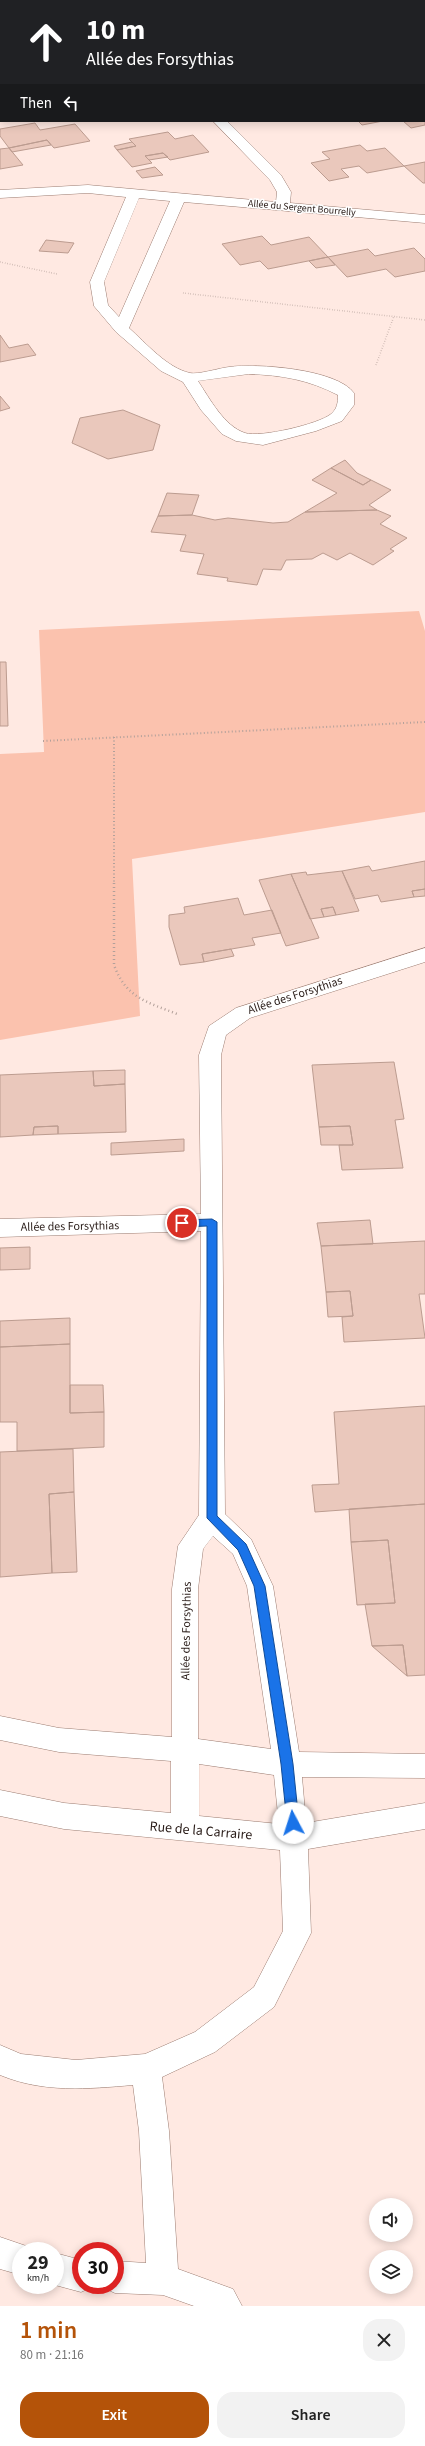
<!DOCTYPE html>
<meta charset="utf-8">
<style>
body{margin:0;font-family:"Source Sans 3",sans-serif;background:#f2f2f2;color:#222;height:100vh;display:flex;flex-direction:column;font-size:15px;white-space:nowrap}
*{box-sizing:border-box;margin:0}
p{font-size:13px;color:#767676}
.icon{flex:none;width:22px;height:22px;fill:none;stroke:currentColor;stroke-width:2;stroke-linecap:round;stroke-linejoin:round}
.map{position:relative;height:2306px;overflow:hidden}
.panel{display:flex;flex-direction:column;background:#fff;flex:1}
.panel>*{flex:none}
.banner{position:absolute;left:0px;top:0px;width:425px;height:122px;box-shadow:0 2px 10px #0003;background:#202124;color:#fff;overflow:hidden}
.fabs{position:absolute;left:369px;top:2198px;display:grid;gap:8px}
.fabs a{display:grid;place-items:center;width:44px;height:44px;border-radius:50%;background:#fff;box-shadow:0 2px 10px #0003;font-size:20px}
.speed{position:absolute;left:12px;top:2242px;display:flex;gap:8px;font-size:20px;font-weight:700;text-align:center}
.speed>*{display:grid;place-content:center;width:52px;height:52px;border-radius:50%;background:#fff;box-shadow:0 2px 10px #0003;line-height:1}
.speed small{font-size:10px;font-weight:400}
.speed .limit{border:6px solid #d22;background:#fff;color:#111}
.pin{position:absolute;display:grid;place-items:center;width:34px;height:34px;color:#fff;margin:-17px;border:2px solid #fff;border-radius:50%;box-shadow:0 1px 4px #0007}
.me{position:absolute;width:44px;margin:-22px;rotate:355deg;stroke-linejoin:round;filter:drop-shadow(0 0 3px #0008)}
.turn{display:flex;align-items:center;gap:14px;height:84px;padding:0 20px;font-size:18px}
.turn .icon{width:52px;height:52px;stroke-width:2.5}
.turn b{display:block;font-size:28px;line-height:34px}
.then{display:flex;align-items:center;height:38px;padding:0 20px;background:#0003;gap:8px;font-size:15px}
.round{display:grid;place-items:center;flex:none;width:42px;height:42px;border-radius:16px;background:#f2f2f2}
.headline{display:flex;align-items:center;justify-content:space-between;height:68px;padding:0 20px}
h1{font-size:24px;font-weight:600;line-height:30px;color:#b45309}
.cta{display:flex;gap:8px;margin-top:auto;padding:8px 20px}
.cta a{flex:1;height:46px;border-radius:16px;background:#b45309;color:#fff;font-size:16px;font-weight:600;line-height:46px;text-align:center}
.cta a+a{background:#f2f2f2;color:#222}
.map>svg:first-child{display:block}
.green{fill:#fbc2ae}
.building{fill:#eac8bc;stroke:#bc9c90}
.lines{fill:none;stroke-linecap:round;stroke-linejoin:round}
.minor-casing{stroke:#9c7d72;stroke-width:1}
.path-far2{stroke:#b2a09a;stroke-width:1.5;stroke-dasharray:0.5 2;stroke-linecap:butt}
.path-far1{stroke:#b2a09a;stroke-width:2;stroke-dasharray:1 2.5;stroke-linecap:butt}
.path{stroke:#b2a09a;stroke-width:2.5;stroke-dasharray:1 3;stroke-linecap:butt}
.minor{fill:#fff;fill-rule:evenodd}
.route{fill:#1a73e8;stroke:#114b97}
.labels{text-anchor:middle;stroke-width:3;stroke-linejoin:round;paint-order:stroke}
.far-street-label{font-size:10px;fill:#291c18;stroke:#fff}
.street-label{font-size:12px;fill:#291c18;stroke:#fff}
.near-street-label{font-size:14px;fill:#291c18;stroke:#fff}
</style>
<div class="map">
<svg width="425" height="2306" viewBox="0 0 425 2306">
<rect width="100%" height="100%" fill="#ffe9e2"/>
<path class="green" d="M419 611 425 631V812L132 859 140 1016 0 1040V754L44 752 39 630Z"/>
<path class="building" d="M425 113V125L411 128 403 121H424Z
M358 121H383L362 125Z
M35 123 40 130 75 124 90 141 54 148 47 140 9 148 0 136V129Z
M168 132 175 139 193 135 209 152 170 160 163 153 145 156 152 163 132 167 117 150 136 146 129 139Z
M47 140 51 145 12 152 9 148Z
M132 142 136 146 117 150 114 146Z
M360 145 367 151 385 148 404 166 367 173 359 166 341 169 349 177 329 181 311 163 330 159 322 152Z
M9 148 23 165 0 169V149Z
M163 153 168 157 149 160 145 156Z
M425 162V183H423L404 166Z
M155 167 163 175 142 178 136 171Z
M262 236 271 245 309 237 328 257 268 269 260 261 240 265 222 244Z
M46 240 74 243 68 253 39 251Z
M414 248 425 259V271L395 277 386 269 347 277 328 257 368 249 375 256Z
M328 257 335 265 316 268 309 261Z
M0 335 9 348 28 344 36 355 0 362Z
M0 396 10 408 0 411Z
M123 410 160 425 153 450 108 459 72 443 80 418Z
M345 460 357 473 371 480 363 485 331 468Z
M331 468 363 485 371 480 391 490 369 505 377 510 305 512 337 493 312 480Z
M167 493 199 495 192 515 158 516Z
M377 510 391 516 380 524 407 538 390 549 394 551 373 565 350 553 337 560 323 553 312 559 286 560 281 570 263 569 257 585 227 581 228 578 197 574 204 554 180 551 186 535 151 532 158 516 192 515 215 520 228 518 273 523 288 522 305 512Z
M0 662H6L8 726H0Z
M425 861V889L412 891 414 897 381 902 378 895 355 899 342 871 369 866 372 871Z
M342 871 359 911 336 915 333 907 321 909 324 917 310 919 291 874 306 872 307 875Z
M291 874 319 938 286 946 259 880Z
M425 889V896L414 897 412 891Z
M238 898 244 915 272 910 281 933 252 938 255 945 202 954 204 962 180 965 169 927V915L185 913 184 907Z
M333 907 336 915 324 917 321 909Z
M231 949 234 956 204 962 202 954Z
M394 1062 404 1119 395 1120 403 1168 342 1170 339 1145H353L350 1126 319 1127 312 1065Z
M125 1070V1084L94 1086 93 1071Z
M93 1071 94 1086 125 1084 126 1132 58 1134V1126L34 1127 33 1135 0 1137V1075Z
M58 1126V1134L33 1135 34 1127Z
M350 1126 353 1145H321L319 1127Z
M184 1139V1151L111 1155V1143Z
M370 1220 373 1244 321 1246 317 1223Z
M425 1241V1294H419L425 1338 344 1342 342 1317 353 1316 350 1291 326 1292 321 1246Z
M30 1247V1269L0 1270V1248Z
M350 1291 353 1316 328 1317 326 1292Z
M70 1318V1344L0 1347V1321Z
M70 1344V1413L104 1412V1447L17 1451V1422H0V1347Z
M70 1385H103L104 1412 70 1413Z
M425 1406V1504L315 1512 312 1485 339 1484 334 1412Z
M73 1449 74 1492 49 1494 52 1573 0 1577V1452Z
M74 1492 77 1572 52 1573 49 1494Z
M425 1504V1675L407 1676 403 1645 372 1646 365 1604 395 1603 388 1540 351 1542 349 1509Z
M388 1540 395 1603 357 1605 351 1542Z
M403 1645 407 1676 372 1646Z"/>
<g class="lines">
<g class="minor-casing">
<path id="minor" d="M213 121H227L281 175 291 192 290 203 425 215V223L184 202 129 328C146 343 167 368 190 373 197 375 220 368 229 367 256 363 337 369 354 393V405L342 421 316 431 263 445 236 441 222 434 201 410 183 382 161 371 116 332 94 306 90 282 126 197 88 193 0 198V190L88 185 276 202 277 192 270 180ZM139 198 170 201 119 317 108 305 104 282ZM249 374C282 375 309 380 338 395 338 403 337 409 331 414 319 424 260 438 245 433 224 426 210 399 198 381Z
M425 948V962L250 1018 226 1035 221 1055 225 1514 251 1539 273 1586 299 1752 425 1754V1778L302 1777 306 1823 425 1803V1829L308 1849 311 1933 274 2007 215 2052 162 2077 169 2131 178 2269 233 2289 242 2306H194L163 2295 115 2293 104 2288 103 2285H115V2261L146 2263 139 2131 133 2085C88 2089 43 2093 0 2075V2045L21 2054 76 2060 145 2054 195 2032 254 1987 283 1931 280 1850 64 1829 0 1816V1790L64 1803 171 1813V1761L59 1752 0 1740V1716L59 1728 172 1737V1589L178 1546 199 1515 201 1231 0 1237V1219L201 1214 199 1055 209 1026 236 1008ZM213 1536 233 1554 247 1586 271 1749 198 1739V1589L203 1549ZM199 1764 274 1775 279 1824 199 1816Z
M0 2237 32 2248 33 2251H21V2275L0 2269Z
M55 2253 81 2260V2285H93L92 2287 81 2292 55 2285Z"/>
</g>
<path class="path-far2" d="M29 0 39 1
M0 262 57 274
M183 293 425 320
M376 365 394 316"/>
<path class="path-far1" d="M114 737V884
M43 741 425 722"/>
<path class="path" d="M114 883V965C126 998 147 1002 177 1014"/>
<use href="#minor" class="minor"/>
</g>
<path class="route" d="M212 1219 217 1222V1516L246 1544 265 1586 293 1764 299 1823 293 1829 287 1823 281 1764 254 1586 238 1550 207 1518V1226L182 1227 177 1223 182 1220Z"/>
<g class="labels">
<g class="far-street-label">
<text transform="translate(302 207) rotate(5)" y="4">Allée du Sergent Bourrelly</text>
</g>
<g class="street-label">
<text transform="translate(295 995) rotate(-18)" y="4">Allée des Forsythias</text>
<text transform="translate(70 1226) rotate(-1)" y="4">Allée des Forsythias</text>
<text transform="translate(186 1631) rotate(-89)" y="4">Allée des Forsythias</text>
</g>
<g class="near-street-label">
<text transform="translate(201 1830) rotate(5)" y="5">Rue de la Carraire</text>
</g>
</g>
</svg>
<div class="fabs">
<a><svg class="icon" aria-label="sound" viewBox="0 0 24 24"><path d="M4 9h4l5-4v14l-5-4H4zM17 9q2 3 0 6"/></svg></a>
<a><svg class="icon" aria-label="layers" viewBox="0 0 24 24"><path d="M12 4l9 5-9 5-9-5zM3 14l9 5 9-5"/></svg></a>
</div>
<div class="speed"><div>29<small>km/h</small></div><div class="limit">30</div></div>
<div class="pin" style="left:182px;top:1223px;background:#d93025"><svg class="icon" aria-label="arrive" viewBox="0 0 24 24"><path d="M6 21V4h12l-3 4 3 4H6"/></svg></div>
<svg class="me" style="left:293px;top:1823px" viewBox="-20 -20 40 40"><circle r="19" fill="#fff"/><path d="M0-13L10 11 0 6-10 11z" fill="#1a73e8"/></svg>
<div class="banner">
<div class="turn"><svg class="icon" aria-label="ahead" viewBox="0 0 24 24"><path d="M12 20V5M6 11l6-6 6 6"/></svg><div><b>10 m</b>Allée des Forsythias</div></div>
<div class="then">Then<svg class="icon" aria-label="left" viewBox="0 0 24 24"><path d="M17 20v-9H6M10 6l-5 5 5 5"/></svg></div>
</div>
</div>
<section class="panel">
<div class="headline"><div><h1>1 min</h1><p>80 m · 21:16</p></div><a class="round"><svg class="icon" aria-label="close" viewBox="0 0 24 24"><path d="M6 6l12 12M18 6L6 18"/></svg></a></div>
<div class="cta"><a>Exit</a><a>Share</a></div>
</section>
